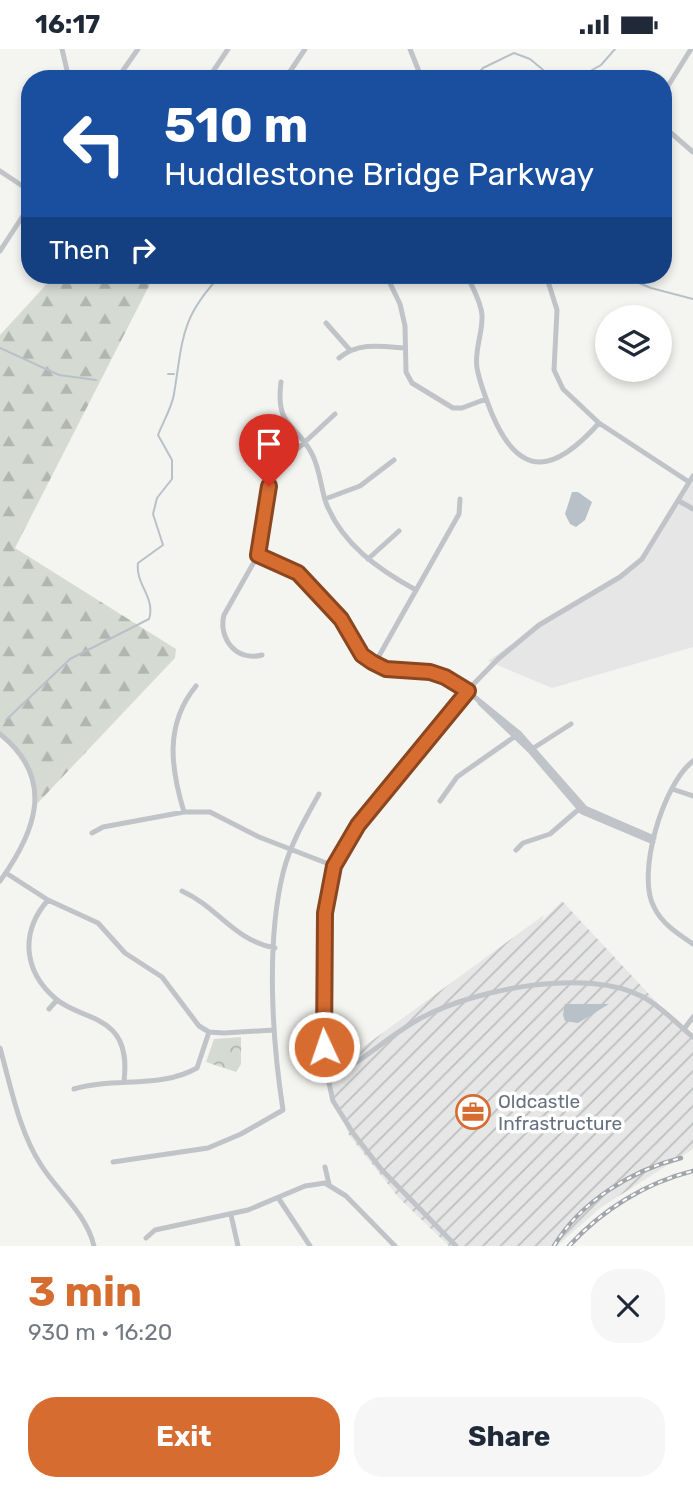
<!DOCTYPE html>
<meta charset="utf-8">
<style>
body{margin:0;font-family:Rubik,sans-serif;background:#f6f6f7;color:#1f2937;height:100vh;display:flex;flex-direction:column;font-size:26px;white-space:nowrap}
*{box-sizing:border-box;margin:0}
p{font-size:23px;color:#747a83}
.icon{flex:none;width:38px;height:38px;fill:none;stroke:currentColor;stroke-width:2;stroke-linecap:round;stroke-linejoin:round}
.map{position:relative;height:1197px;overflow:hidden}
.sheet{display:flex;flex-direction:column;background:#fff;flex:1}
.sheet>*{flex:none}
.hud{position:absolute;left:21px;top:21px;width:651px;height:214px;border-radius:28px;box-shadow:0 4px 10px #0003;background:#1a4fa0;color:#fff;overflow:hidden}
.tools{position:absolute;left:595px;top:256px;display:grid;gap:14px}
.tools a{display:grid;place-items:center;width:77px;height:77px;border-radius:50%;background:#fff;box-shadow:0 4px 10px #0003;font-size:35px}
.pin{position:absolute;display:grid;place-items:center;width:60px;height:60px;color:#fff;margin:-72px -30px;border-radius:50% 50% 50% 0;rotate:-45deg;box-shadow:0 0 7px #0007}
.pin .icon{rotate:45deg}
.me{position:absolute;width:77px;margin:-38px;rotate:357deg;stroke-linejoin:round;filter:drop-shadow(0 0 5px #0008)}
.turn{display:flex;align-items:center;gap:24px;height:147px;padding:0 28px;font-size:32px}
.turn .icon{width:91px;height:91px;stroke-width:2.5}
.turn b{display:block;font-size:49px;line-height:60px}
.then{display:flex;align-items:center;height:66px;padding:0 28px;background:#0003;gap:14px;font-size:26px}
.round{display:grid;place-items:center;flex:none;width:74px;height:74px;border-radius:28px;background:#f6f6f7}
.headline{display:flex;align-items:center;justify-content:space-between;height:119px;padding:0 28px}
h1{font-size:42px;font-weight:700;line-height:52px;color:#d66c30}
.primary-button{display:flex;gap:14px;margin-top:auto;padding:14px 28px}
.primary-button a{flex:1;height:80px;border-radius:28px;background:#d66c30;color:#fff;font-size:28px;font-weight:700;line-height:80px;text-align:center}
.primary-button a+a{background:#f6f6f7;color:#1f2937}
.status{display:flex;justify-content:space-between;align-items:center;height:49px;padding:0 35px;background:#fff;direction:ltr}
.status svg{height:19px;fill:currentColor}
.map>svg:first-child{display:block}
.built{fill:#e5e6e5}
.industrial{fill:url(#industrial-furrows)}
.forest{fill:url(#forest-firs)}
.park{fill:url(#park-crowns)}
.water{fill:#b8c1c7}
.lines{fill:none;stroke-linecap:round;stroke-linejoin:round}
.stream{stroke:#b8c1c7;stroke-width:2}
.minor{stroke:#c0c3c7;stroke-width:5}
.rail-casing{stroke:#a2a6ab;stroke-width:4.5}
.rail{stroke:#fff;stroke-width:2;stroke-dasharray:5;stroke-linecap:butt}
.route-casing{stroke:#8b461f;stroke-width:18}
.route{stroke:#d66c30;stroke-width:12}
.labels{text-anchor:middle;stroke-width:7;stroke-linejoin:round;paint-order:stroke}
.poi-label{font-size:19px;fill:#667180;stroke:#fff;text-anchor:start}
</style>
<div class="status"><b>16:17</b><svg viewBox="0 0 49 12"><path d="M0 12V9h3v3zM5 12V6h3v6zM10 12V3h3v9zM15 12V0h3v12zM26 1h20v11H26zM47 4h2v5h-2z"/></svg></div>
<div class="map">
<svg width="693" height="1197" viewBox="0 0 693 1197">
<defs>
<pattern id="industrial-furrows" width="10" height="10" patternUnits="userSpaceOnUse" patternTransform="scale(1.75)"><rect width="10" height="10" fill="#e5e6e5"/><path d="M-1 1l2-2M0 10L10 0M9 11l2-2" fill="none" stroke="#bdbfbf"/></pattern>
<pattern id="forest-firs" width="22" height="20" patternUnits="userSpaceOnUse" patternTransform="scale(1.75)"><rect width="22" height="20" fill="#d5dbd3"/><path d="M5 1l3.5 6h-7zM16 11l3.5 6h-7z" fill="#b1b6b0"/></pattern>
<pattern id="park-crowns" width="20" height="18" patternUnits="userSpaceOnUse" patternTransform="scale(1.75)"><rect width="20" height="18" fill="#d5dbd3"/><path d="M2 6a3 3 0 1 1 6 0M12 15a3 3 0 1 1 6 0" fill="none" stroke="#b1b6b0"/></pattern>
</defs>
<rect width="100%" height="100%" fill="#f4f5f1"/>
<path class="built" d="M693 433V598L552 639 488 612 539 575 601 540 631 518 651 498Z"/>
<path class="industrial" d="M562 852 660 957 693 987V1100L600 1159 557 1197H449L399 1149 349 1086 325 1026 544 866 541 873Z"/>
<path class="forest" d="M55 226H139L151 233 15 499 176 600 175 609 34 758C35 720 26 710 0 683V286Z"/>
<path class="park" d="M241 988V1015L236 1023 206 1013 214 990Z"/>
<path class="water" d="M572 443H578L592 453 585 471 576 478 570 475 565 465Z
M565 955H609L578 974 565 972 563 966Z"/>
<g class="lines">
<path class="stream" d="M473 30 483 19 514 4 530 10 554 30
M576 30 601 16 615 0
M620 226 651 239 693 250
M0 299 59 326 96 331
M168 325H174
M6 671 70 610 149 570C156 549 135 535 138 514L163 496 153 465 157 449 172 430V411L158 386C163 373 172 358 174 345 183 290 180 269 221 226"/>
<path class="minor" d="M62 0 69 30
M410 0 422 30
M117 30 138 0
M208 30 228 0
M285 30 305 0
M663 45 691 0
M663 77 693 103
M0 122 30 142
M0 202 30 156
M386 226 400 255 405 277 406 323 412 334 453 359H462L486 350
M467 226C472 238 481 252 482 266 483 284 474 301 477 319 480 335 486 350 492 365 521 434 557 421 599 374
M546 226 557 261 554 321 563 340 599 374 689 433
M326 274 349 300
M339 309C358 293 381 297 404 299
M281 333C275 380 297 373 313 407 320 422 321 439 326 454 342 495 379 521 416 541
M325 450 360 437 394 411
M679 452 693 460
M258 506 298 524 341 570 362 606 372 613 386 620 430 623 456 633 519 684 585 759 654 789
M368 510 399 482
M262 606C236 613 218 589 224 566L258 506 269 437 277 419 335 365
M375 614 459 465 460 450
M480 654 530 702 582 763 653 793
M0 685C56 730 36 782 0 832
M532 700 571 675
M693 712C663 735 636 825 654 858 662 875 678 885 693 895
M672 740 693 747
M440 752 457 728 517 686
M184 763C171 720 164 676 196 637
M92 784 103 778 184 763H210L259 788 334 817
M516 801 523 794 550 785 579 760
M6 824 48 851 98 874 125 904 162 928 199 977 209 983 224 984 274 981
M182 842C219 859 233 891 275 899
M48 851C20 883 23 922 56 950 72 964 97 966 112 981 126 995 126 1015 124 1032
M49 960 57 951
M684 980 693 968
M0 999C11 1038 19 1082 41 1116 58 1143 86 1164 94 1197
M327 1030C359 1016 389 986 421 969 475 940 587 918 643 948 662 958 677 975 693 988
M74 1040C115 1028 160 1040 197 1019L209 983
M113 1113 208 1099 241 1085 283 1061C272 990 266 894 283 824 290 796 305 770 319 745
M325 1118 329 1135
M279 1150 310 1197
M231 1166 238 1197
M146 1189 155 1181 248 1161 305 1137 325 1134 346 1147 395 1197
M456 1197 381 1120 353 1084 333 1052 326 1021 322 952 325 864 334 817 358 776 455 654 498 610 539 576 620 528 642 510 693 427"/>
<g class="rail-casing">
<path id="rail" d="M554 1197C580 1153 632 1121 681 1109
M569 1197C602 1161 645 1134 693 1122"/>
</g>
<use href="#rail" class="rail"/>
</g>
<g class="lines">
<g class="route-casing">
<path id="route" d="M269 437 258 506 298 524 341 570 362 606 372 613 386 620 430 623 445 628 468 642 358 776 334 817 325 864 324 998"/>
</g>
<use href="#route" class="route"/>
</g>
<defs>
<g id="office-ring" transform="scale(1.75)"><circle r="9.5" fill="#fff" stroke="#d66c30" stroke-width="1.5"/><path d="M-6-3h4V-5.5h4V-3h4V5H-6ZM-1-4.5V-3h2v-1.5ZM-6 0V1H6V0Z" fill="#d66c30"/></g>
</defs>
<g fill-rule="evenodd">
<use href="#office-ring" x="473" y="1063"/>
</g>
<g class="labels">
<g class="poi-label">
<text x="498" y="1059">Oldcastle<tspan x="498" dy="22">Infrastructure</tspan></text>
</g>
</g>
</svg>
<div class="tools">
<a><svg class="icon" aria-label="layers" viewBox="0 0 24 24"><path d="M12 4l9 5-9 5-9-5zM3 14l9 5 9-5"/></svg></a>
</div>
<div class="pin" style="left:269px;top:437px;background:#d93025"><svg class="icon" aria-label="arrive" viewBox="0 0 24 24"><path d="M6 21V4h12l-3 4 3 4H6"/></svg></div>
<svg class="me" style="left:324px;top:998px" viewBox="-20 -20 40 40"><circle r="17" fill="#d66c30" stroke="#fff" stroke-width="3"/><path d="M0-11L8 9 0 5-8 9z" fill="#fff"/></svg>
<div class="hud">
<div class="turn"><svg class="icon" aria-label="left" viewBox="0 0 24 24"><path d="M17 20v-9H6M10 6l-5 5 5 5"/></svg><div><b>510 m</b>Huddlestone Bridge Parkway</div></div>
<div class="then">Then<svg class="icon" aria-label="right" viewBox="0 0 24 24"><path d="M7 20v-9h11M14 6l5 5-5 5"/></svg></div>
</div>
</div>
<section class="sheet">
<div class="headline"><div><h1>3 min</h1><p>930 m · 16:20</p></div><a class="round"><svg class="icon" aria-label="close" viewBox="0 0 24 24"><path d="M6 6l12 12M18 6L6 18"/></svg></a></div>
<div class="primary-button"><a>Exit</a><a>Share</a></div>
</section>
